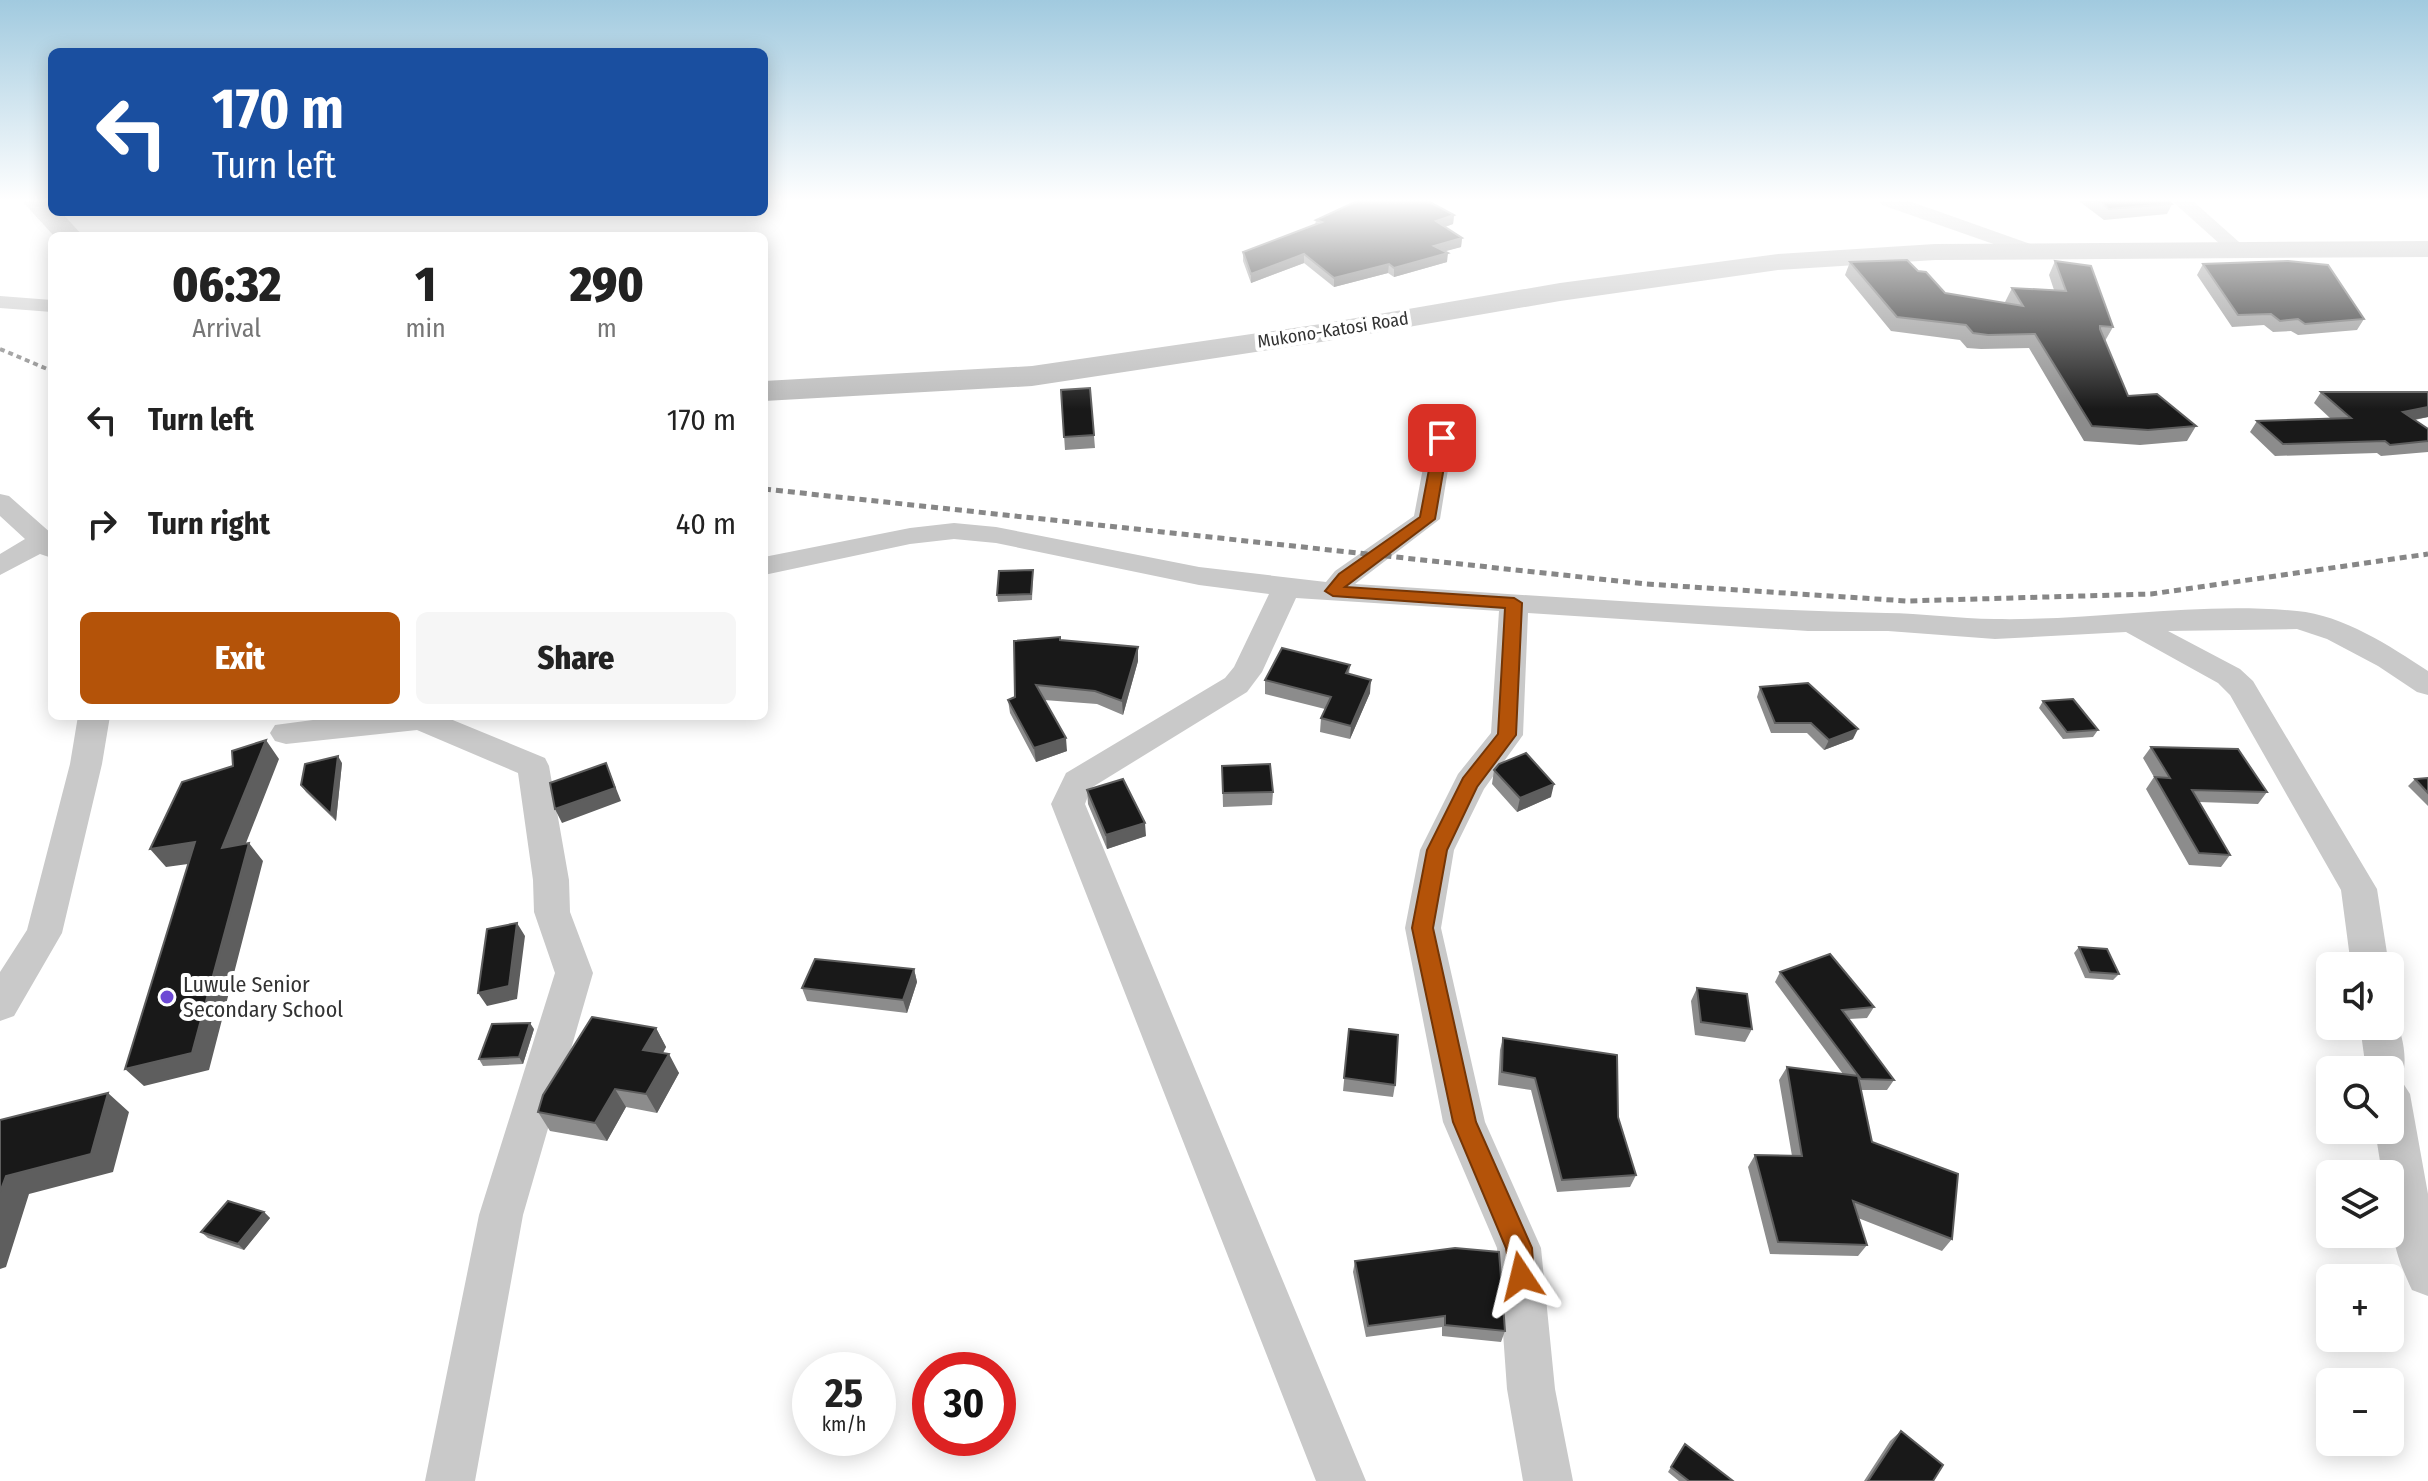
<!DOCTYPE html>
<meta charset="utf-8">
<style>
body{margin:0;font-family:"Fira Sans Condensed",sans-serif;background:#f6f6f6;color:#222;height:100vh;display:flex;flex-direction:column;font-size:30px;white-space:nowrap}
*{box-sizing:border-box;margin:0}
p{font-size:26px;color:#767676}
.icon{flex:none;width:44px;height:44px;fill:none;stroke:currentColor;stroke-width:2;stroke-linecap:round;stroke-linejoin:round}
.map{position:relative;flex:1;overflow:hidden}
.drawer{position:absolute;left:48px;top:232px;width:720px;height:488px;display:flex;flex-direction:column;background:#fff;border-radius:12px;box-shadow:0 4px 20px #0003}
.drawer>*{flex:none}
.guide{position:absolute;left:48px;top:48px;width:720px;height:168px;border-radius:12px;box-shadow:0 4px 20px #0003;background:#1a4fa0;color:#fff;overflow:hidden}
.buttons{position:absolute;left:2316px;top:952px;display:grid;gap:16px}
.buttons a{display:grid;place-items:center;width:88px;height:88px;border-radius:12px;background:#fff;box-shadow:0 4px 20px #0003;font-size:40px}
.speed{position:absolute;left:792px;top:1352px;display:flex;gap:16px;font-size:40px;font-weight:700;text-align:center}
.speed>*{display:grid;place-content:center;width:104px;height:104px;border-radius:50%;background:#fff;box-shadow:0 4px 20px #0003;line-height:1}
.speed small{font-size:20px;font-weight:400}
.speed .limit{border:12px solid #d22;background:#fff;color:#111}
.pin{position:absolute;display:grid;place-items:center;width:68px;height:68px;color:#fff;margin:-34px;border-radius:16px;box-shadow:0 4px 12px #0006}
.me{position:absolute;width:88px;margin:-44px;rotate:350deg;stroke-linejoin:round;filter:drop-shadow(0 0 6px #0008)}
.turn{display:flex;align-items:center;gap:28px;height:168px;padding:0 32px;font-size:36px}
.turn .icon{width:104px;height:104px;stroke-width:2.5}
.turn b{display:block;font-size:56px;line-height:68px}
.eta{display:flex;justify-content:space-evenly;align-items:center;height:136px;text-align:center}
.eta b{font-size:48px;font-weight:800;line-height:56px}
.action{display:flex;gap:16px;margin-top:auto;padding:16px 32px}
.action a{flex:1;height:92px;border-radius:12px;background:#b45309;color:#fff;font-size:32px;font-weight:800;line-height:92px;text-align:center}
.action a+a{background:#f6f6f6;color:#222}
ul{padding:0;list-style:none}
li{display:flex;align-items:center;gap:24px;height:104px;padding:0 32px}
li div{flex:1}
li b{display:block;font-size:30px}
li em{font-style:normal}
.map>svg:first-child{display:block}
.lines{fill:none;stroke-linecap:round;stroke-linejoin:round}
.minor{fill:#c9c9c9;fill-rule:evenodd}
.secondary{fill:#bcbcbc;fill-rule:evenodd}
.rail-far1{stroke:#878787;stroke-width:4;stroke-dasharray:5 4;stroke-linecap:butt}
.rail{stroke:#878787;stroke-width:5;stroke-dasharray:7 5;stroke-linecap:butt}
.wall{fill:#8c8c8c}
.shaded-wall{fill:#5e5e5e}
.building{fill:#191919;stroke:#5e5e5e;stroke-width:2}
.route{fill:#b45309;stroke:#753606;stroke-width:2}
.poi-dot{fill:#6d49d4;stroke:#fff;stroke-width:3}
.labels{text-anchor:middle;stroke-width:8;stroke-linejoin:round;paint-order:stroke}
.far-street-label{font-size:18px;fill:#323232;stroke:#fff}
.poi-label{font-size:22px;fill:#323232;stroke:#fff;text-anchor:start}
</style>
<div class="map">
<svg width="2428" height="1481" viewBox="0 0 2428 1481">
<rect width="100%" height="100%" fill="#fff"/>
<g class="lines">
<path class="minor" d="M1880 201H1909L2039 247 2042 251 2032 257 2025 255 1882 205Z
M2172 201H2193L2248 250 2238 256 2231 254Z
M0 296 52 300V312L0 308Z
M1445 407 1454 409 1457 414 1440 519 1355 584C1532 595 1709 609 1886 613 1922 613 1958 619 1995 619 2095 621 2197 601 2297 611 2343 615 2390 646 2428 671V695L2417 692 2378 666 2327 639 2297 629 2168 631 2240 669 2253 681 2377 889 2389 966H2351L2341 890 2230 695 2218 683 2126 632 1995 639 1888 631H1808L1528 613 1523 735 1484 789 1454 850 1441 928 1485 1122 1541 1248 1555 1389 1573 1481H1523L1507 1389 1497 1248 1443 1122 1405 928 1420 850 1458 774 1491 733 1499 611 1296 598 1262 672 1247 692 1091 788 1085 804 1366 1481H1316L1051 804 1066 773 1225 678 1234 667 1269 594 1199 585 996 543 954 539 910 544 764 575V557L910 528 954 523 996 527 1199 567 1326 582 1335 571 1414 516 1433 414 1436 409Z
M0 494 9 496 52 534V558L40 554 0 575V554L25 539 0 516Z
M78 716H110L102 764 62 933 14 1016 0 1021V972L27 930 70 764Z
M343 716H443L545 758 549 766 569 880 570 912 593 973 523 1215 475 1481H425L479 1215 555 973 534 912 533 880 518 773 417 730 286 744 275 741 270 733 275 725Z
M2390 1013C2403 1027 2409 1063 2401 1080L2410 1094 2428 1194V1296L2412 1290C2390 1244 2390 1223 2390 1174H2382L2375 1130H2390V1070H2366L2360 1026H2390Z"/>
<path class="secondary" d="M22 201H50L52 212H61L83 236H54Z
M2428 241V257L1935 260 1778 270 1560 301 1321 342 1032 386 764 401V381L1032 366 1321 324 1560 283 1778 254 1935 244Z"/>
<path class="rail-far1" d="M0 349 52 371"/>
<path class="rail" d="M764 489 1646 584 1907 601 2151 594 2428 554"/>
</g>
<path class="wall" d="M2079 201H2169L2172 204 2167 214 2104 220Z
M1454 215 1453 224 1445 227 1462 238 1461 247 1444 251 1447 262 1394 277 1388 273 1334 287 1304 263 1251 283 1243 261V252L1315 225 1316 220Z
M2055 261 2113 327 2105 341 2128 396 2196 426 2187 441 2140 445 2084 441 2029 348 1981 349 1967 348 1960 340 1891 331 1845 275 1850 262 1918 271 1945 293 2006 303 2005 302 2012 288 2054 290 2049 275Z
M2203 264 2364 319 2357 330 2298 335 2291 331 2273 332 2264 325 2232 327 2197 275Z
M1090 388 1095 448 1065 450 1061 390Z
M2321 392H2428V417L2415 420 2428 429V452L2381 456 2377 453 2275 456 2250 432 2257 421 2331 419 2314 403Z
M1033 570V576L1032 600 998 602 997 595Z
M1060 640 1138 647V661L1123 715 1097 704 1044 700 1067 751 1036 762 1010 713 1008 700 1015 697Z
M1350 665 1349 674 1370 693 1350 739 1320 732 1321 718 1325 709 1265 694V680Z
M1760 687 1853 739 1824 750 1807 733H1771L1757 697Z
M2043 701 2098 730 2093 737 2063 739 2039 708Z
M2151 747 2267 792 2258 804 2199 802 2230 855 2221 867 2189 865 2146 789 2154 777 2143 758Z
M342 763 336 821 306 792 301 785Z
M1222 766 1273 792 1272 805 1223 807Z
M1494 770 1551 797 1517 812 1492 784Z
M2428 778V806L2408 786 2415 779Z
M1087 790 1146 836 1107 849 1088 804Z
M2079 947 2119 974 2113 980 2085 978 2074 953Z
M914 969 917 982 907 1013 807 1001 802 988Z
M1780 972 1874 1007 1867 1018 1849 1019 1894 1080 1887 1090H1860L1872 1142 1952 1239 1942 1251 1858 1218 1867 1245 1858 1256 1770 1254 1748 1167 1755 1155 1792 1156 1779 1080 1787 1067 1843 1074 1775 982Z
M1697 988 1752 1029 1745 1042 1695 1035 1691 1001Z
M656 1028 666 1047 663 1053 679 1073 657 1113 626 1107 607 1141 550 1131 538 1112Z
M534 1029 523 1064 483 1066 479 1059Z
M1349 1029 1395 1085 1393 1097 1343 1091Z
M1503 1038 1618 1117 1636 1175 1630 1187 1557 1192 1531 1090 1498 1085 1500 1050Z
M264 1212 270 1218 244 1250 208 1238 201 1232Z
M1355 1261 1505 1331 1501 1342 1442 1336V1327L1366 1337 1353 1272Z
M1901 1431 1933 1481H1864L1890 1441Z
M1685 1444 1733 1481H1679L1668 1472Z"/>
<path class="shaded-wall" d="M1454 215 1453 224 1435 230 1436 221Z
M1462 238 1461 247 1432 255 1434 246Z
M1448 253 1447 262 1394 277V268Z
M1304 254V263L1251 283V274Z
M1389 264 1388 273 1334 287V278Z
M2428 407V417L2395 423 2403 412Z
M1138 647V661L1123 715 1122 701Z
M1371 680 1370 693 1350 739 1351 726Z
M1858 729 1853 739 1824 750 1829 740Z
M1066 738 1067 751 1036 762 1034 748Z
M266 740 279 759 237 866 222 848Z
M338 756 342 763 336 821 331 814Z
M606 763 621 801 562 823 555 809Z
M1554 784 1551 797 1517 812 1520 798Z
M1145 823 1146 836 1107 849 1106 835Z
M195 842 210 861 166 867 150 849Z
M249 843 263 861 209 1070 144 1086 125 1069Z
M517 923 525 936 517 999 487 1006 478 993Z
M914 969 917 982 907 1013 903 1000Z
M530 1023 534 1029 523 1064 519 1057Z
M656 1028 666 1047 654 1069 643 1050Z
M669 1054 679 1073 657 1113 646 1094Z
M615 1089 626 1107 607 1141 595 1123Z
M108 1093 129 1112 113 1172 29 1194 6 1267 0 1269V1192L6 1176Z
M264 1212 270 1218 244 1250 238 1244Z"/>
<path class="building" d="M1357 201H1428L1454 215 1436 221 1462 238 1434 246 1448 253 1394 268 1389 264 1334 278 1304 254 1251 274 1243 252 1322 222 1316 220Z
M2098 201H2169L2172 204 2109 209Z
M1907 260 1918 271 1926 272 1945 293 2023 306 2012 288 2066 291 2055 261 2091 266 2113 327 2100 326V329L2128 396 2157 394 2196 426 2148 430 2092 426 2035 334 1988 335 1973 333 1966 325 1897 317 1850 262Z
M2288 261 2328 265 2364 319 2305 324 2298 319 2280 321 2271 314 2238 315 2203 264Z
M1090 388 1094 435 1064 437 1061 390Z
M2321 392H2428V407L2403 412 2428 429V441L2390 445 2385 441 2283 444 2257 421 2351 418Z
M1033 570 1031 594 997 595 999 571Z
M1060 637V640L1138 647 1122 701 1095 691 1036 685 1066 738 1034 748 1008 700 1015 697 1014 641Z
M1282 648 1350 665 1346 673 1371 680 1351 726 1321 718 1331 697 1265 680Z
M1808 683 1858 729 1829 740 1811 723H1775L1760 687Z
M2073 699 2098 730 2067 732 2043 701Z
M266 740 222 848 249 843 192 1053 125 1069 195 842 150 849 182 782 233 766 232 751Z
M2151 747 2238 749 2267 792 2192 790 2230 855 2199 853 2155 777 2170 778Z
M1526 753 1554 784 1520 798 1494 770 1499 764Z
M338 756 331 814 301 785 305 764Z
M606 763 615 788 555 809 550 783Z
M1270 764 1273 792 1223 793 1222 766Z
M2428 778V793L2415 779Z
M1123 779 1145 823 1106 835 1087 790Z
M517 923 509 986 478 993 487 929Z
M2079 947 2107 949 2119 974 2090 972Z
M1830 954 1874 1007 1842 1010 1894 1080 1861 1079 1780 972Z
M815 959 914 969 903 1000 802 988Z
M1697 988 1747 994 1752 1029 1701 1022Z
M592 1017 656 1028 643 1050 669 1054 646 1094 615 1089 595 1123 538 1112 543 1095Z
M530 1023 519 1057 479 1059 492 1024Z
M1349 1029 1398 1035 1395 1085 1344 1078Z
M1503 1038 1617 1055 1618 1117 1636 1175 1562 1180 1535 1078 1502 1072Z
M1787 1067 1858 1076 1872 1142 1958 1174 1952 1239 1853 1201 1867 1245 1778 1242 1755 1155 1802 1156Z
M108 1093 91 1154 6 1176 0 1192V1120Z
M228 1201 264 1212 238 1244 201 1232Z
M1455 1248 1499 1252 1505 1331 1445 1325V1316L1368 1326 1355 1261Z
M1901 1431 1943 1465 1933 1481H1868Z
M1685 1444 1733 1481H1689L1671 1467Z"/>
<linearGradient id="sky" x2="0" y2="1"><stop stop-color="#a1cadf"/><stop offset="0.49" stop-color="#fff"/><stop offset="1" stop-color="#fff" stop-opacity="0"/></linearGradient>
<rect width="2428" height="409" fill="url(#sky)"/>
<path class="route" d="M1442 434 1449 438 1435 519 1345 587 1514 598 1522 603 1516 735 1477 787 1447 850 1433 928 1476 1122 1532 1248 1534 1276 1530 1285 1521 1289 1512 1285 1506 1248 1453 1122 1412 928 1427 850 1463 778 1498 734 1505 608 1333 596 1325 591 1339 574 1420 517 1435 438Z"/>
<circle class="poi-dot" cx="167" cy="997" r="8"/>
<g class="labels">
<g class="far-street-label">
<text transform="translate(1333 330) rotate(-9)" y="6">Mukono-Katosi Road</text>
</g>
<g class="poi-label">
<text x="183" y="992">Luwule Senior<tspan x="183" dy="25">Secondary School</tspan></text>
</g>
</g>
</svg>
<div class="buttons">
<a><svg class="icon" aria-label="sound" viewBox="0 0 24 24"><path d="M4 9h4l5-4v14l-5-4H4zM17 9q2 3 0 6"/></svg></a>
<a><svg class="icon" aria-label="search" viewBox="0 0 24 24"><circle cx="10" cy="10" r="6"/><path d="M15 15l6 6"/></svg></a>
<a><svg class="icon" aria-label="layers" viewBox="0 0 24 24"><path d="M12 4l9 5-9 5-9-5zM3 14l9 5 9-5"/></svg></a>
<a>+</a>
<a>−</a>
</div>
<div class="speed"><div>25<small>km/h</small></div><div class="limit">30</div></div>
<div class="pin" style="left:1442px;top:438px;background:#d93025"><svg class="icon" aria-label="arrive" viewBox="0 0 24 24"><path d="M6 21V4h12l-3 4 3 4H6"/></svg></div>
<svg class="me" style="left:1521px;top:1276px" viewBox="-20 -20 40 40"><path d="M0-17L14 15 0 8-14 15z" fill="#b45309" stroke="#fff" stroke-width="4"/></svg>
<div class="guide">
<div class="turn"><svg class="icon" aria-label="left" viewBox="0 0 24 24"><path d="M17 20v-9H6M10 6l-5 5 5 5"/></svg><div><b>170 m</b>Turn left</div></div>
</div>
<section class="drawer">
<div class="eta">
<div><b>06:32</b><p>Arrival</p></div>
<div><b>1</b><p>min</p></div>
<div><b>290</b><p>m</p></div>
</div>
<ul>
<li><svg class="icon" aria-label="left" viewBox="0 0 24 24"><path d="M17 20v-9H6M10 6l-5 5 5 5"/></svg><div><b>Turn left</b></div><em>170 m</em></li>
<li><svg class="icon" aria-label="right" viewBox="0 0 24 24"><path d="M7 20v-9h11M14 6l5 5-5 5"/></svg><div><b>Turn right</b></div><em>40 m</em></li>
</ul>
<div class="action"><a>Exit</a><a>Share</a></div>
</section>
</div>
